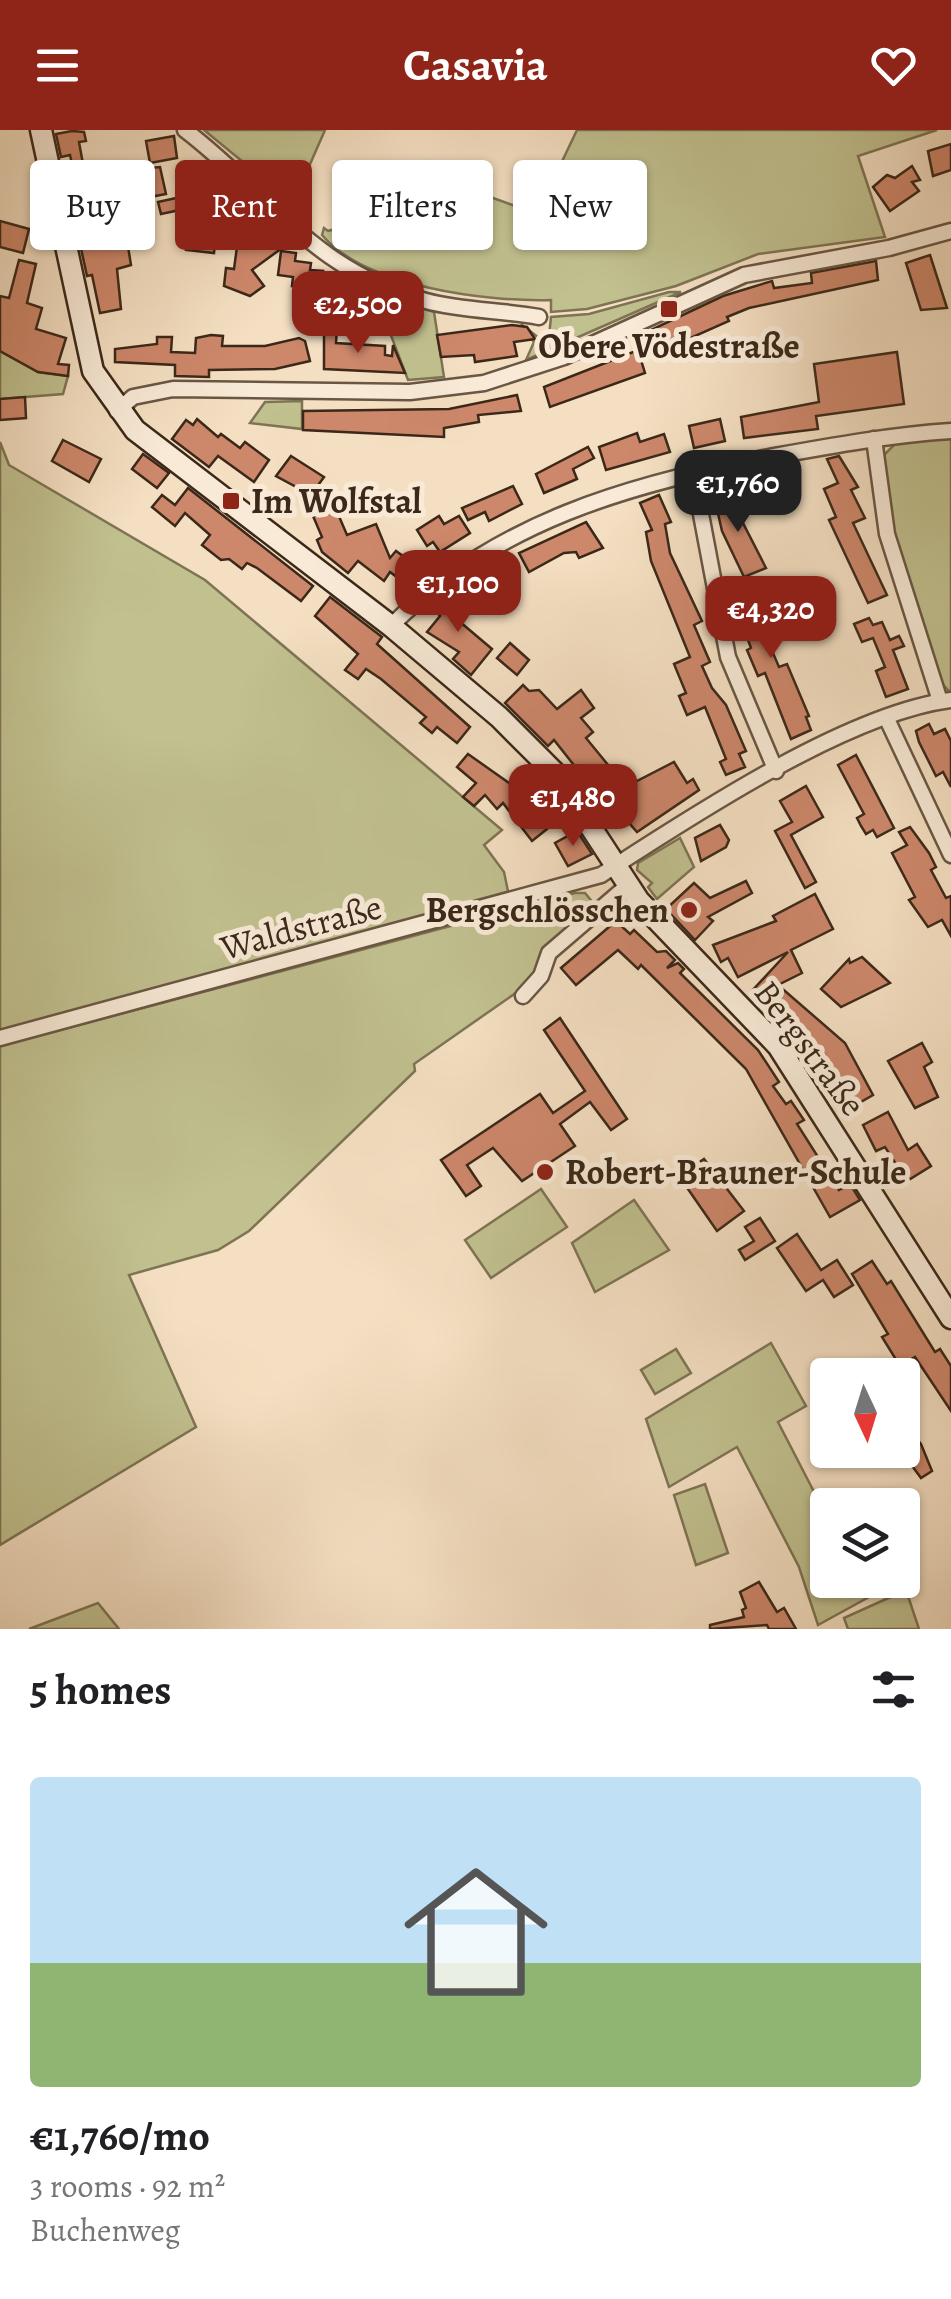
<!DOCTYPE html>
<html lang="en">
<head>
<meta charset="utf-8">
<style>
  body { margin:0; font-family:Alegreya,serif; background:#f2f2f2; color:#202124; height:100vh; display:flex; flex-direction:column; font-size:38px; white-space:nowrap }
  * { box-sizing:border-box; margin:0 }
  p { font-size:32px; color:#757577 }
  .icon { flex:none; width:55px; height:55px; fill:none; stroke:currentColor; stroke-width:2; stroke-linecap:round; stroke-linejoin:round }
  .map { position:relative; height:1499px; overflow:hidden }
  .drawer { display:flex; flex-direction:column; background:#fff; flex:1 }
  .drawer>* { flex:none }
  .banner { position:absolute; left:30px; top:30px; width:892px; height:90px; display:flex; gap:20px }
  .needle { width:65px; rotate:176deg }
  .fabs { position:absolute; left:810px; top:1228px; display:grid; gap:20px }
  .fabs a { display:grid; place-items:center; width:110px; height:110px; border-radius:10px; background:#fff; box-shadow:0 2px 8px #0004; font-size:50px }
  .price { position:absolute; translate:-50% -85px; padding:0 22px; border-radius:20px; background:#8f2418; color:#fff; font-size:32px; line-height:65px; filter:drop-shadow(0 2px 5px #0008) }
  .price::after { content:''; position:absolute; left:50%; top:60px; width:30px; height:22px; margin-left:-15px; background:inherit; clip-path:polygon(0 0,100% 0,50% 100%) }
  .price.active { background:#222; color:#fff }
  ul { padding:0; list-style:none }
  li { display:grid; align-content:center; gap:20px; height:530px; padding:0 30px }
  li span { display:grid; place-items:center; height:310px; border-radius:10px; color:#555 }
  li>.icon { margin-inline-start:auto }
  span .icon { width:180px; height:180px; fill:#fffc; stroke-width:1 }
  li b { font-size:42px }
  h2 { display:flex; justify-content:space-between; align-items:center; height:120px; padding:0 30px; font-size:42px }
  .pill { padding:0 35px; border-radius:10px; background:#fff; box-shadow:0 2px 8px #0004; font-size:35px; line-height:90px }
  .pill.active { background:#8f2418; color:#fff }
  header { display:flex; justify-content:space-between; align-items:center; height:130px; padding:0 30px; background:#8f2418; color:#fff; font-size:45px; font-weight:600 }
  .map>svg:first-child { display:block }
  .green { fill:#c1c08f; stroke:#7e7454; stroke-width:2.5 }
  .building { fill:#cd876b; stroke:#3b2819; stroke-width:2.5 }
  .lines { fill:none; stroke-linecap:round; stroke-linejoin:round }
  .street-casing { stroke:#695643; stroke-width:19 }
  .secondary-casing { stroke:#3b2819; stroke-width:25 }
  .street { stroke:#f8ead7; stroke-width:14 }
  .secondary { stroke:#f8ead7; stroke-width:20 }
  .poi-dot { fill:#8f2418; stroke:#f8ead7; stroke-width:4 }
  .labels { text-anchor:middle; stroke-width:10; stroke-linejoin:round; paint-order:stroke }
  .poi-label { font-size:35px; font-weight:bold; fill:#3b2819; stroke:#f8ead7; text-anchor:start }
  .street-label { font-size:35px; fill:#3b2819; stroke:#f8ead7 }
</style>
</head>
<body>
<header><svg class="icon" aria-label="menu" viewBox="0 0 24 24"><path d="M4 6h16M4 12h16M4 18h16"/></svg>Casavia<svg class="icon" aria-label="heart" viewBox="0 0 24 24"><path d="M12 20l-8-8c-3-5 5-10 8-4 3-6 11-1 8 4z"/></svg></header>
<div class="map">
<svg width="951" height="1499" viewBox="0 0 951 1499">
  <rect width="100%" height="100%" fill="#f4dfc2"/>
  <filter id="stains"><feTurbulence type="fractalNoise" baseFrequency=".002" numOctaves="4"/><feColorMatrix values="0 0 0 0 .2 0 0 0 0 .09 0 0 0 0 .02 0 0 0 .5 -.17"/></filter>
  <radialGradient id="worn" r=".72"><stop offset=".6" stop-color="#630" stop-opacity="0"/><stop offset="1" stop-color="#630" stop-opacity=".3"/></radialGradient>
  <g class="green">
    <polygon points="204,0 325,0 293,73"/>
    <path d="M 577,0 L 937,0 L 858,26 L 885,107 L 758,124 L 676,156 L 587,179 L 551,182 L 551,170 C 487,172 366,157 322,105 L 324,98 L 328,101 C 373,88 372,81 388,39 L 460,56 L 537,84 Z"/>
    <polygon points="374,161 434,182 444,247 408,250"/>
    <polygon points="669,162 681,162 526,230 534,212 521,194 539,208 549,207 551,187 589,184"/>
    <polygon points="0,221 38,242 68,246 63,264 0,269"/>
    <polygon points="302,271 302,299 250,293 265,272"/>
    <polygon points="951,307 951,563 941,553 891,396 883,326 897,312"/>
    <polygon points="0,312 9,335 205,450 502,700 484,715 504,742 509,766 0,901"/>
    <polygon points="680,708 694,737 657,769 648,757 652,753 637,740 638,733"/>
    <polygon points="575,763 585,763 595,775 544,820 530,853 414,934 415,941 249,1101 218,1120 129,1145 196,1297 0,1415 0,916"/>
    <polygon points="541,1059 567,1097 491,1148 465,1110"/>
    <polygon points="634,1070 669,1120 595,1162 572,1113"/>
    <polygon points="771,1213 806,1276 778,1292 827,1387 828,1450 860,1450 869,1467 818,1495 799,1437 737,1317 669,1357 646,1289"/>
    <polygon points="676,1219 691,1243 655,1264 641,1240"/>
    <polygon points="705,1354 728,1423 696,1435 674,1365"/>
    <polygon points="906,1460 919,1499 848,1499 844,1488"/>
    <polygon points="98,1473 119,1499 29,1499"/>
  </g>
  <g class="building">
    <polygon points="72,1 84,2 86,11 79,12 83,34 91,32 98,43 160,37 166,64 134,70 136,76 122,79 131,135 117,139 121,179 100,183 92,145 87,146 66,50 75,48 70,25 61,27 56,4"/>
    <polygon points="174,6 177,28 150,33 146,11"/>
    <polygon points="951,14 951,40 933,46 928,21"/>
    <polygon points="199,34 211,35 212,55 221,56 214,123 186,120 189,78 161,84 158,72 190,65 193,40 198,40"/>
    <polygon points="912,36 920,50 912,52 919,61 890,81 873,57 887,45 895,48"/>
    <polygon points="0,91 29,99 23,123 0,117"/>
    <polygon points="250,92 259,103 270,104 269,116 282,118 252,140 264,156 250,166 224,156 226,138 234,139 239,102"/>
    <polygon points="281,121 296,123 295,131 311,133 310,140 323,141 322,147 367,161 366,171 377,173 380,185 346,185 347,176 331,175 332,166 307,163 308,157 292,156 293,147 278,145"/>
    <polygon points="930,125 947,178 921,180 906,133"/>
    <polygon points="19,130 36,134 27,173 42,178 36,199 66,208 58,234 69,235 68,246 38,242 0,221 0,166 9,168"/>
    <polygon points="876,131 878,150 749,178 727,187 729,191 641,230 645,243 550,277 544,257 641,219 636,207 723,166 772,151 774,158 812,153 811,143"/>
    <polygon points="512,195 527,197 535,209 514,212 517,226 475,232 474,225 441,227 437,205"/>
    <polygon points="324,198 337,198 336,213 385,216 385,225 392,226 393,215 405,243 324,239"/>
    <polygon points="211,205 223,206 222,216 265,216 299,208 305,211 310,231 275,239 209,240 209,247 175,246 175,235 115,232 115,219 157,214 157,207 172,207 171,222 195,223 196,208"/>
    <polygon points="897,222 904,274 816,286 818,299 744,308 741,287 819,272 814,234"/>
    <polygon points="517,265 521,281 478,285 479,292 444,298 444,307 303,300 303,281 449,279"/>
    <polygon points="25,267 26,288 0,290 0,269"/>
    <polygon points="197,289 218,307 221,304 240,318 245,312 269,330 254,352 218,326 209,337 172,309 186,290 193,295"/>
    <polygon points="720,289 725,311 694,318 689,296"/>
    <polygon points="637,303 640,312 664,304 670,322 606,340 599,317"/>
    <polygon points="63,310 101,329 89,352 52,331"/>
    <polygon points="588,317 594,328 573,339 577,349 544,363 536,344"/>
    <polygon points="143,324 169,343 157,358 132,339"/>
    <polygon points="291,326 324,347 311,365 276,346"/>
    <polygon points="839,326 858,357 851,360 865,388 853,393 887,465 868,473 829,390 836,387 824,359 838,353 827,329"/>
    <polygon points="513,356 522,374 489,391 485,382 468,390 462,378"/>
    <polygon points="188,358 313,456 301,471 257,438 247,433 242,439 229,429 221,430 202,415 210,405 185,383 175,396 152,377 162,365 175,375"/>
    <polygon points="726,362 728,368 738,364 743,393 766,438 744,447 722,401 714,366"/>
    <polygon points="659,365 671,392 665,394 670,423 702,491 694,495 710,532 702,536 712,558 726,575 746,621 739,624 745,637 726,645 720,632 726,629 705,577 687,585 679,566 686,563 674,534 690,527 651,431 646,402 652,400 640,373"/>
    <polygon points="335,377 347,405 376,394 390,428 396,421 422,440 409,456 390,442 384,451 358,431 348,443 322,422 317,410 322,407 313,386"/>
    <polygon points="439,386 444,394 459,386 470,403 440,422 433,412 427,416 417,400"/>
    <polygon points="586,392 603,418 579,428 576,422 564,423 529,442 519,423"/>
    <polygon points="757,458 779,493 763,500 779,537 787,534 809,586 806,587 811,600 791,609 765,543 758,546 747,520 751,518 737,480 734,468"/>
    <polygon points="452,463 466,476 453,486 492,519 471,545 453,529 459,522 427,502 440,486 433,477"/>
    <polygon points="330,467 382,507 377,514 470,597 457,613 437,597 432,603 420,593 426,587 381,549 366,539 358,549 345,540 358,524 315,486"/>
    <polygon points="869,488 873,495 882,492 890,510 899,506 904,516 893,520 908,559 886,567 876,541 885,537 873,508 862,512 854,494"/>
    <polygon points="510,513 529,530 517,545 497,528"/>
    <polygon points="523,555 529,561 539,560 557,579 581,560 594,578 581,588 593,602 586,608 613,641 631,654 674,632 687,653 693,649 699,660 637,702 609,670 600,668 554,610 548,616 505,573"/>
    <polygon points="929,594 934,604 945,599 951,611 951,657 943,642 936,646 919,612 916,601"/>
    <polygon points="468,624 509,653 547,699 532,711 503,673 497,679 485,665 474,676 463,667 476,653 457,637"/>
    <polygon points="856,625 894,698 877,707 873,700 866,704 861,696 857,688 864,684 838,635"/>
    <polygon points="806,656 823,687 791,705 816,752 805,758 775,701 792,692 780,671"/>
    <polygon points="720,695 729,710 726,717 701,731 695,708"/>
    <polygon points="910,697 929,723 936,737 931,740 946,768 951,766 951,806 942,790 928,797 909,770 915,767 892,723 907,715 899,702"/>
    <polygon points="577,701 592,724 568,736 555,713"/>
    <polygon points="746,751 752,763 708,787 713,791 695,810 666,779 694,753 710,768"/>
    <polygon points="815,764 833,799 791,820 802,843 778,855 845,913 873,965 852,977 821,918 817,922 751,862 788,822 738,847 728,828 721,832 713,815 776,791 773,786"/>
    <polygon points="616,791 630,804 634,800 657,822 666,821 675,830 667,838 678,833 684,839 680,843 758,920 779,952 773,956 786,974 791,971 804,990 797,994 839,1060 850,1054 860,1070 830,1087 746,939 641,835 638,839 618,820 576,855 561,838"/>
    <polygon points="862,827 890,853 841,877 821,859 849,829 850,833"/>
    <polygon points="560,888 627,989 611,1000 590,972 560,994 575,1016 522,1051 493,1018 467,1035 481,1056 466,1066 441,1030 540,964 553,983 585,961 544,900"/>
    <polygon points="922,913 932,932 924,937 938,967 915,978 888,931"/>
    <polygon points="888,982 908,1020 917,1014 931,1036 907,1051 885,1017 876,1021 863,995"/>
    <polygon points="704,1029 744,1081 717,1101 679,1046"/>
    <polygon points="760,1088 775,1111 745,1130 739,1120 754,1111 745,1097"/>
    <polygon points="797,1104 821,1140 837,1130 853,1155 834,1167 823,1150 806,1161 777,1118"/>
    <polygon points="872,1131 887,1154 891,1151 935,1222 940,1219 951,1236 951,1281 915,1227 900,1236 882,1207 888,1204 852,1144"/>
    <polygon points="902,1289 921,1314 932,1341 921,1348 902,1322"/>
    <polygon points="759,1452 777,1482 784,1478 796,1499 769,1499 767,1495 710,1499 710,1495 744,1487 742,1480 746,1478 740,1462"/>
  </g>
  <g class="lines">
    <g class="street-casing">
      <g id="street">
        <path d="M 185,0 C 270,65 313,141 426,171 C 463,181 502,180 539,187"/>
        <polyline points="117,281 133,267 173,259 410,262 484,253 564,227 744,145 889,118 951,101"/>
        <polyline points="874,309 887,404 940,571"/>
        <polyline points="693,342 728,527 776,641"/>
        <path d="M 391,496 C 495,392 630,354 769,327 C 830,316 890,305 951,301"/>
        <polyline points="886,587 951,725"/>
        <polyline points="523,866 541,846 549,823 627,756"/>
        <path d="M 0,908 L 601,745 C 689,688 847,583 951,570"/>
      </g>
    </g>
    <g class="secondary-casing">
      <polyline id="secondary" points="41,0 93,241 135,300 391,496 499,587 556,644 639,771 778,916 951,1188"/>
    </g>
    <use href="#street" class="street"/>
    <use href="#secondary" class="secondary"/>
  </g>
  <g class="poi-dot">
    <rect x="659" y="169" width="20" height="20" rx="5"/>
    <rect x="221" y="361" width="20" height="20" rx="5"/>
    <circle cx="689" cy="780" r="10"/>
    <circle cx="545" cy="1042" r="10"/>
  </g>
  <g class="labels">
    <g class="poi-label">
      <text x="669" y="228" text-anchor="middle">Obere Vödestraße</text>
      <text x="251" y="383">Im Wolfstal</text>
      <text x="669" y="792" text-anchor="end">Bergschlösschen</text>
      <text x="565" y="1054">Robert-Brauner-Schule</text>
    </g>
    <g class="street-label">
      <text transform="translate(301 797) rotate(-15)" y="12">Waldstraße</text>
      <text transform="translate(810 918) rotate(53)" y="12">Bergstraße</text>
    </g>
  </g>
  <rect width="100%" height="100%" filter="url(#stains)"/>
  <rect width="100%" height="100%" fill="url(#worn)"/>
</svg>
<div class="fabs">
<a><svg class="needle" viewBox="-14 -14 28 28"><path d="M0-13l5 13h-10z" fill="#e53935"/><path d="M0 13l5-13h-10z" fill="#757577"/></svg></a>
<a><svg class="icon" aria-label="layers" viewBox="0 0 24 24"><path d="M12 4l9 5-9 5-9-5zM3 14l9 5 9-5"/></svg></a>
</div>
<b class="price" style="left:358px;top:226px">€2,500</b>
<b class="price active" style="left:738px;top:405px">€1,760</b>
<b class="price" style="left:458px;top:505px">€1,100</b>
<b class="price" style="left:771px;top:531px">€4,320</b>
<b class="price" style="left:573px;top:719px">€1,480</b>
<div class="banner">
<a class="pill">Buy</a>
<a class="pill active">Rent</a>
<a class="pill">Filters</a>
<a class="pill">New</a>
</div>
</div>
<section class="drawer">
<h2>5 homes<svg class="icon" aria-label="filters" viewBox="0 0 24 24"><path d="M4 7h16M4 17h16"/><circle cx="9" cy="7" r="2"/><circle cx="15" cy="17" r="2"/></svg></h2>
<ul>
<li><span style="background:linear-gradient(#bfe0f5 60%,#8fb573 0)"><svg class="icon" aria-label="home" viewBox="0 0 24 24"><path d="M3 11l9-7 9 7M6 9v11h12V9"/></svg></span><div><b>€1,760/mo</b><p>3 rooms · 92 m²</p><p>Buchenweg</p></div></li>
</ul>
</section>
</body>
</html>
